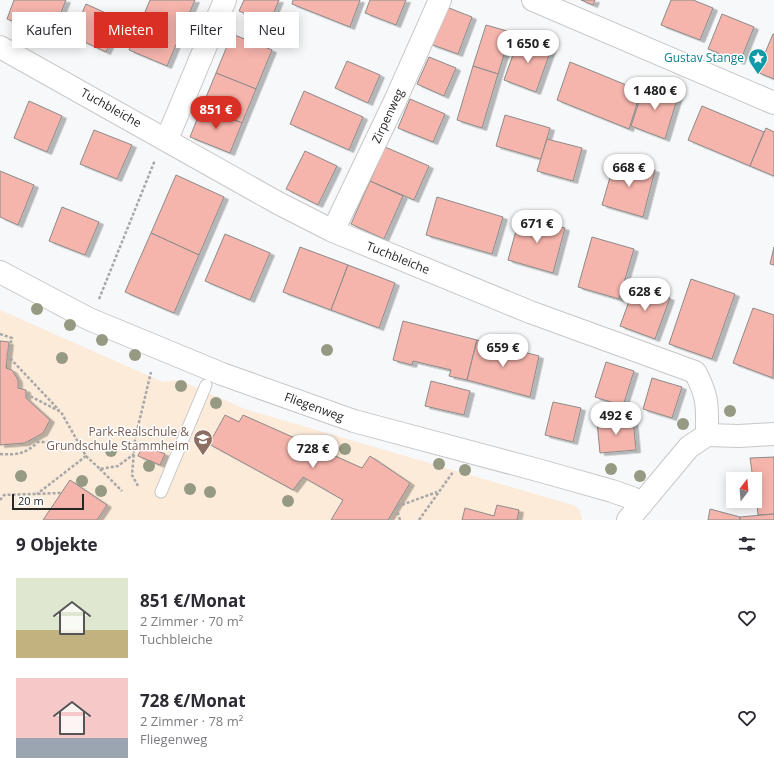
<!DOCTYPE html>
<html lang="de">
<head>
<meta charset="utf-8">
<style>
  body { margin:0; font-family:"Open Sans",sans-serif; background:#f2f2f3; color:#2b2b33; height:100vh; display:flex; flex-direction:column; font-size:15px; white-space:nowrap }
  * { box-sizing:border-box; margin:0 }
  p { font-size:13px; color:#7c7c81 }
  .icon { flex:none; width:22px; height:22px; fill:none; stroke:currentColor; stroke-width:2; stroke-linecap:round; stroke-linejoin:round }
  .map { position:relative; height:520px; overflow:hidden }
  .side { display:flex; flex-direction:column; background:#fff; flex:1 }
  .side>* { flex:none }
  .guide { position:absolute; left:12px; top:12px; width:400px; height:36px; display:flex; gap:8px }
  .needle { width:26px; rotate:16deg }
  .buttons { position:absolute; left:726px; top:472px; display:grid; gap:8px }
  .buttons a { display:grid; place-items:center; width:36px; height:36px; border-radius:0px; background:#fff; box-shadow:0 2px 10px #0003; font-size:20px }
  .scale { position:absolute; left:12px; bottom:10px; width:72px; box-sizing:border-box; padding-left:4px; border:2px solid #262627; border-top:0; font-size:11px; line-height:14px; white-space:nowrap; color:#262627; -webkit-text-stroke:3px #fff; paint-order:stroke }
  .price { position:absolute; translate:-50% -34px; padding:0 9px; border-radius:14px; background:#fff; color:#222; font-size:13px; line-height:26px; filter:drop-shadow(0 1px 2px #0008) }
  .price::after { content:''; position:absolute; left:50%; top:24px; width:12px; height:9px; margin-left:-6px; background:inherit; clip-path:polygon(0 0,100% 0,50% 100%) }
  .price.current { background:#d93025; color:#fff }
  ul { padding:0; list-style:none }
  li { display:flex; align-items:center; gap:12px; height:100px; padding:0 16px }
  li span { display:grid; place-items:center; flex:none; width:112px; height:80px; border-radius:0px; color:#555 }
  li>.icon { margin-inline-start:auto }
  span .icon { width:48px; height:48px; fill:#fffc; stroke-width:1 }
  li b { font-size:17px }
  h2 { display:flex; justify-content:space-between; align-items:center; height:48px; padding:0 16px; font-size:17px }
  .pill { padding:0 14px; border-radius:0px; background:#fff; box-shadow:0 2px 10px #0003; font-size:14px; line-height:36px }
  .pill.current { background:#d93025; color:#fff }
  .map>svg:first-child { display:block }
  .education { fill:#fcebd9 }
  .building { fill:#f5b4ac; stroke:#8c8b8a; filter:url(#shadow) }
  .lines { fill:none; stroke-linecap:round; stroke-linejoin:round }
  .service-casing { stroke:#c7c7c8; stroke-width:13 }
  .minor-casing { stroke:#c7c7c8; stroke-width:24 }
  .path { stroke:#a7a7a8; stroke-width:2.5; stroke-dasharray:3 2; stroke-linecap:butt }
  .service { stroke:#fff; stroke-width:11 }
  .minor { stroke:#fff; stroke-width:22 }
  .tree { fill:#979a83 }
  .labels { text-anchor:middle; stroke-width:3; stroke-linejoin:round; paint-order:stroke }
  .culture-label { font-size:12px; fill:#0d838f; stroke:#fff; text-anchor:end }
  .street-label { font-size:12px; fill:#262627; stroke:#fff }
  .education-label { font-size:12px; fill:#785e54; stroke:#fff; text-anchor:end }
</style>
</head>
<body>
<div class="map">
<svg width="774" height="520" viewBox="0 0 774 520">
  <defs>
    <filter id="shadow"><feDropShadow dx="4.5" dy="2.5" stdDeviation="0" flood-color="#0004"/></filter>
  </defs>
  <rect width="100%" height="100%" fill="#f7f8f9"/>
  <polygon class="education" points="0,310 163,382 179,380 245,409 569,504 575,506 580,511 582,520 0,520"/>
  <g class="building">
    <polygon points="14,0 66,0 51,37 7,19"/>
    <polygon points="150,0 195,0 167,66 129,50"/>
    <polygon points="244,0 279,0 269,24 239,11"/>
    <polygon points="293,0 360,0 350,27 292,4"/>
    <polygon points="370,0 406,0 396,25 365,13"/>
    <polygon points="581,0 595,0 593,5"/>
    <polygon points="671,0 693,0 713,8 700,40 661,25"/>
    <polygon points="86,4 121,20 106,52 72,36"/>
    <polygon points="444,6 472,17 458,54 430,44"/>
    <polygon points="722,14 754,27 740,62 708,49"/>
    <polygon points="486,25 511,32 498,74 473,66"/>
    <polygon points="232,34 272,50 256,89 216,73"/>
    <polygon points="773,34 774,34 774,79 757,72"/>
    <polygon points="520,35 552,47 536,92 504,80"/>
    <polygon points="429,57 456,68 444,96 417,84"/>
    <polygon points="347,61 380,75 368,103 335,88"/>
    <polygon points="570,62 641,91 629,129 557,100"/>
    <polygon points="473,66 498,74 482,128 457,120"/>
    <polygon points="216,73 256,89 242,123 202,107"/>
    <polygon points="645,84 678,96 665,139 631,126"/>
    <polygon points="304,91 363,117 349,150 290,124"/>
    <polygon points="410,99 445,114 433,142 398,128"/>
    <polygon points="29,101 62,116 47,152 14,138"/>
    <polygon points="702,106 764,132 750,166 688,140"/>
    <polygon points="202,107 242,123 230,153 190,137"/>
    <polygon points="505,115 550,128 541,159 496,146"/>
    <polygon points="766,128 774,132 774,176 750,166"/>
    <polygon points="94,130 132,145 117,179 80,164"/>
    <polygon points="547,139 582,148 573,181 537,171"/>
    <polygon points="385,147 429,166 414,200 370,181"/>
    <polygon points="305,151 337,166 318,205 286,189"/>
    <polygon points="621,160 655,170 643,217 602,205 613,167 619,169"/>
    <polygon points="0,171 34,185 18,225 0,217"/>
    <polygon points="176,175 224,197 199,255 151,233"/>
    <polygon points="370,181 403,196 384,239 351,224"/>
    <polygon points="437,197 503,217 492,254 426,235"/>
    <polygon points="62,207 99,222 85,255 49,241"/>
    <polygon points="520,216 565,228 553,273 508,260"/>
    <polygon points="151,233 199,255 174,313 125,292"/>
    <polygon points="225,234 270,253 250,300 205,281"/>
    <polygon points="592,237 634,249 619,299 578,287"/>
    <polygon points="300,247 348,265 331,310 283,292"/>
    <polygon points="774,247 774,265 770,264"/>
    <polygon points="348,265 395,283 379,328 331,310"/>
    <polygon points="691,279 735,294 712,359 669,344"/>
    <polygon points="635,285 670,298 655,339 620,326"/>
    <polygon points="753,308 774,315 773,378 733,363"/>
    <polygon points="403,321 477,340 467,380 449,376 451,370 413,361 412,365 393,360"/>
    <polygon points="477,340 539,356 530,397 467,380"/>
    <polygon points="0,341 9,342 6,368 12,370 18,380 18,388 26,390 26,398 50,420 43,433 25,443 0,445"/>
    <polygon points="606,362 634,371 623,406 595,397"/>
    <polygon points="652,378 682,387 672,418 643,409"/>
    <polygon points="431,381 470,391 464,415 425,406"/>
    <polygon points="553,402 581,408 573,442 545,435"/>
    <polygon points="225,415 239,422 243,415 362,468 370,456 410,483 388,520 331,520 343,500 303,477 293,490 209,444"/>
    <polygon points="633,419 636,450 600,453 597,422"/>
    <polygon points="143,445 165,454 160,465 138,456"/>
    <polygon points="774,457 774,514 758,515 755,479 753,479 750,458"/>
    <polygon points="70,480 107,505 97,520 43,520"/>
    <polygon points="497,505 519,510 517,520 462,520 465,508 494,516"/>
    <polygon points="710,509 740,517 740,520 708,520"/>
    <polygon points="774,514 774,520 740,520 740,517"/>
  </g>
  <g class="lines">
    <g class="service-casing">
      <polyline id="service" points="161,492 206,385"/>
    </g>
    <g class="minor-casing">
      <g id="minor">
        <polyline points="533,0 774,103"/>
        <path d="M 0,47 L 278,203 L 333,231 L 530,312 L 695,372 C 709,398 707,407 707,435"/>
        <polyline points="167,139 225,0"/>
        <polyline points="333,231 396,99 440,0"/>
        <polyline points="0,272 89,319 222,374 354,421 541,471 612,491 632,498 641,505"/>
        <polyline points="707,435 739,436 774,434"/>
        <polyline points="628,520 689,447 707,435"/>
      </g>
    </g>
    <g class="path">
      <polyline points="99,299 155,160"/>
      <polyline points="0,334 12,338 7,355 59,410"/>
      <polyline points="26,394 61,412 86,456 37,494"/>
      <polyline points="34,438 38,442"/>
      <path d="M 0,454 C 18,455 25,454 38,442 L 50,442 L 64,447 L 79,444"/>
      <polyline points="86,456 100,469 118,466 134,454"/>
      <polyline points="100,469 122,491"/>
      <polyline points="138,486 132,475 135,439 151,372"/>
      <polyline points="0,500 4,495 61,493"/>
      <polyline points="400,520 396,507 437,492"/>
      <polyline points="419,520 453,472"/>
    </g>
    <use href="#service" class="service"/>
    <use href="#minor" class="minor"/>
  </g>
  <g class="tree">
    <circle cx="37" cy="309" r="6"/>
    <circle cx="70" cy="325" r="6"/>
    <circle cx="102" cy="340" r="6"/>
    <circle cx="327" cy="350" r="6"/>
    <circle cx="135" cy="355" r="6"/>
    <circle cx="62" cy="358" r="6"/>
    <circle cx="181" cy="386" r="6"/>
    <circle cx="216" cy="403" r="6"/>
    <circle cx="730" cy="411" r="6"/>
    <circle cx="683" cy="424" r="6"/>
    <circle cx="345" cy="449" r="6"/>
    <circle cx="111" cy="451" r="6"/>
    <circle cx="439" cy="464" r="6"/>
    <circle cx="149" cy="466" r="6"/>
    <circle cx="611" cy="469" r="6"/>
    <circle cx="465" cy="470" r="6"/>
    <circle cx="21" cy="476" r="6"/>
    <circle cx="640" cy="476" r="6"/>
    <circle cx="82" cy="481" r="6"/>
    <circle cx="190" cy="489" r="6"/>
    <circle cx="101" cy="491" r="6"/>
    <circle cx="210" cy="492" r="6"/>
    <circle cx="288" cy="501" r="6"/>
  </g>
  <defs>
    <g id="sight-pin" transform="scale(1)"><path d="M0 17L-7.5 6A9.5 9.5 0 1 1 7.5 6Z" fill="#0f9aa8" stroke="#fff"/><path d="M0-6L1.8-2.2L6-1.7L2.9 1.2L3.7 5.4L0 3.3L-3.7 5.4L-2.9 1.2L-6-1.7L-1.8-2.2Z" fill="#fff"/></g>
    <g id="school-pin" transform="scale(1)"><path d="M0 17L-7.5 6A9.5 9.5 0 1 1 7.5 6Z" fill="#8d6e63" stroke="#fff"/><path d="M0-5L7-2L0 1L-7-2ZM-4 1L0 2.5L4 1V4Q0 6-4 4Z" fill="#fff"/></g>
  </defs>
  <g fill-rule="evenodd">
    <use href="#sight-pin" x="758" y="58"/>
    <use href="#school-pin" x="203" y="439"/>
  </g>
  <g class="labels">
    <g class="culture-label">
      <text x="744" y="62">Gustav Stange</text>
    </g>
    <g class="street-label">
      <text transform="translate(111 108) rotate(29)" y="4">Tuchbleiche</text>
      <text transform="translate(388 116) rotate(-65)" y="4">Zirpenweg</text>
      <text transform="translate(398 258) rotate(22)" y="4">Tuchbleiche</text>
      <text transform="translate(314 407) rotate(20)" y="4">Fliegenweg</text>
    </g>
    <g class="education-label">
      <text x="189" y="436">Park-Realschule &amp;<tspan x="189" dy="14">Grundschule Stammheim</tspan></text>
    </g>
  </g>
</svg>
<div class="buttons">
<a><svg class="needle" viewBox="-14 -14 28 28"><path d="M0-13l5 13h-10z" fill="#e53935"/><path d="M0 13l5-13h-10z" fill="#7c7c81"/></svg></a>
</div>
<div class="scale">20 m</div>
<b class="price" style="left:528px;top:64px">1 650 €</b>
<b class="price" style="left:655px;top:111px">1 480 €</b>
<b class="price current" style="left:216px;top:130px">851 €</b>
<b class="price" style="left:629px;top:188px">668 €</b>
<b class="price" style="left:537px;top:244px">671 €</b>
<b class="price" style="left:645px;top:312px">628 €</b>
<b class="price" style="left:503px;top:368px">659 €</b>
<b class="price" style="left:616px;top:436px">492 €</b>
<b class="price" style="left:313px;top:469px">728 €</b>
<div class="guide">
<a class="pill">Kaufen</a>
<a class="pill current">Mieten</a>
<a class="pill">Filter</a>
<a class="pill">Neu</a>
</div>
</div>
<section class="side">
<h2>9 Objekte<svg class="icon" aria-label="filters" viewBox="0 0 24 24"><path d="M4 7h16M4 17h16"/><circle cx="9" cy="7" r="2"/><circle cx="15" cy="17" r="2"/></svg></h2>
<ul>
<li><span style="background:linear-gradient(#dfe7d0 65%,#c2b280 0)"><svg class="icon" aria-label="home" viewBox="0 0 24 24"><path d="M3 11l9-7 9 7M6 9v11h12V9"/></svg></span><div><b>851 €/Monat</b><p>2 Zimmer · 70 m²</p><p>Tuchbleiche</p></div><svg class="icon" aria-label="heart" viewBox="0 0 24 24"><path d="M12 20l-8-8c-3-5 5-10 8-4 3-6 11-1 8 4z"/></svg></li>
<li><span style="background:linear-gradient(#f6c9c9 75%,#9aa5b1 0)"><svg class="icon" aria-label="home" viewBox="0 0 24 24"><path d="M3 11l9-7 9 7M6 9v11h12V9"/></svg></span><div><b>728 €/Monat</b><p>2 Zimmer · 78 m²</p><p>Fliegenweg</p></div><svg class="icon" aria-label="heart" viewBox="0 0 24 24"><path d="M12 20l-8-8c-3-5 5-10 8-4 3-6 11-1 8 4z"/></svg></li>
</ul>
</section>
</body>
</html>
